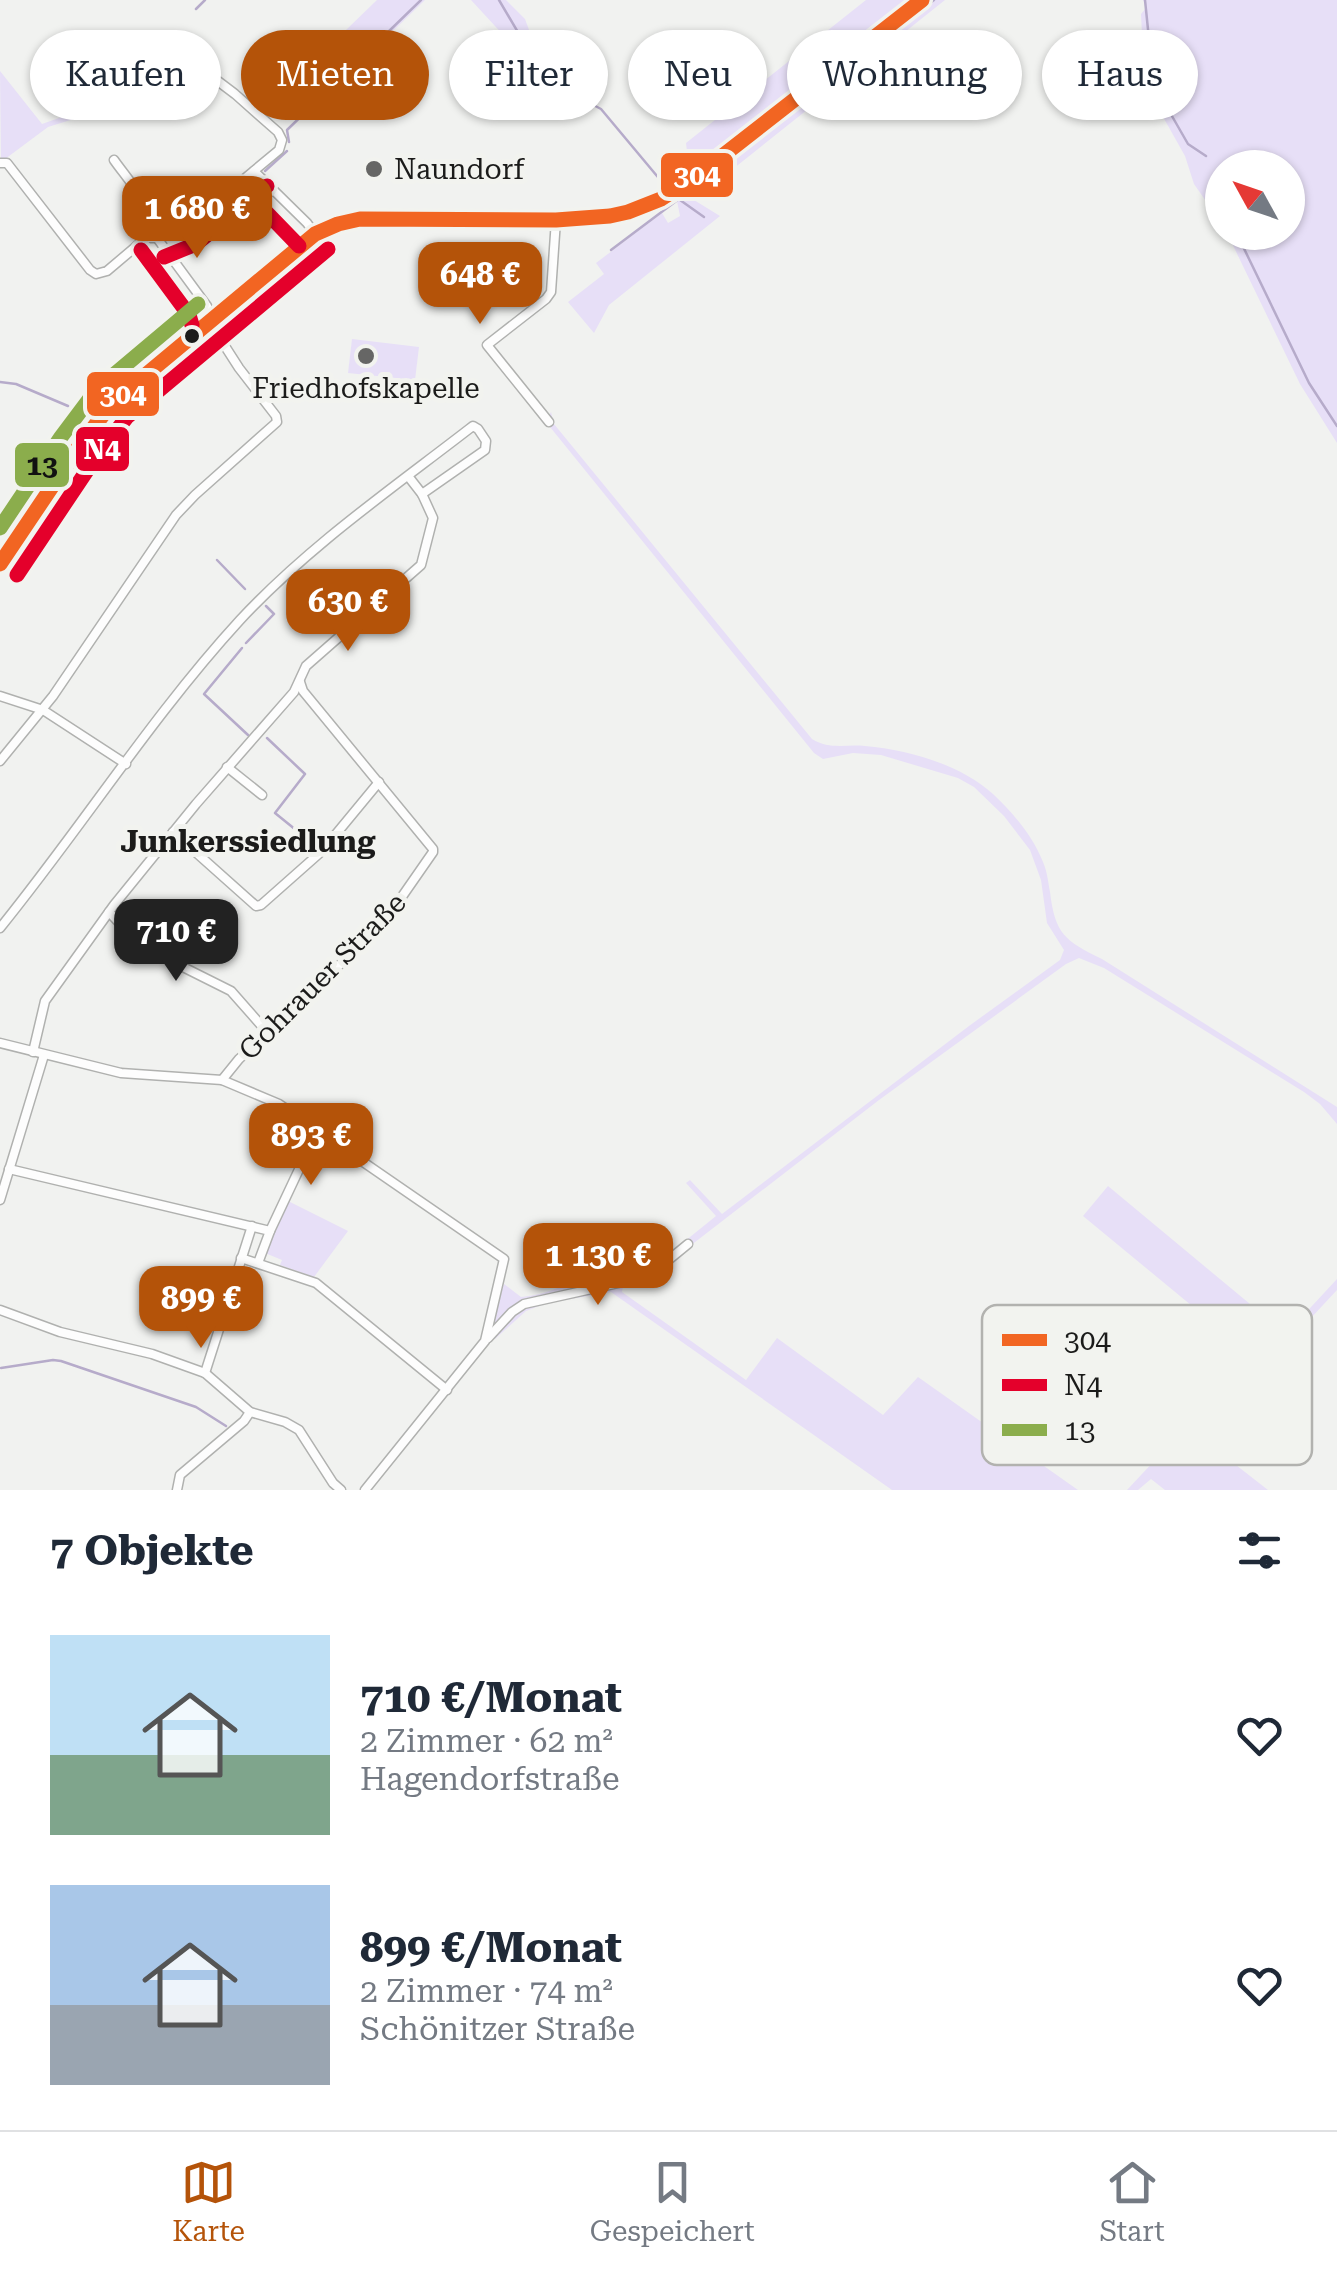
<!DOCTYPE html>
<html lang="de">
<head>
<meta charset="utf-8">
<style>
  body { margin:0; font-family:"Roboto Serif",serif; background:#f6f6f7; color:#1f2937; height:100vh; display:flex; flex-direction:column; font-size:38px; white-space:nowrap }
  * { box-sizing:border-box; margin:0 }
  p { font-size:32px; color:#747a83 }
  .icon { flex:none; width:55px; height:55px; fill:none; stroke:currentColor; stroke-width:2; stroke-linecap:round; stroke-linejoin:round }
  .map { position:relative; height:1490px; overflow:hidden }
  .side { display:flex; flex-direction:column; background:#fff; flex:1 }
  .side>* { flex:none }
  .hud { position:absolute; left:30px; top:30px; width:1278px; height:90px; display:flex; gap:20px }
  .needle { width:65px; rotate:310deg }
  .controls { position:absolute; left:1205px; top:150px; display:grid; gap:20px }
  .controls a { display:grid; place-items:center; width:100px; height:100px; border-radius:50%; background:#fff; box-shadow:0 2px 8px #0004; font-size:50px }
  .price { position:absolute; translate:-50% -85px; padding:0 22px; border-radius:20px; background:#b45309; color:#fff; font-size:32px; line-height:65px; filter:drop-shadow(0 2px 5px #0008) }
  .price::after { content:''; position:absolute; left:50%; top:60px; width:30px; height:22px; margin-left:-15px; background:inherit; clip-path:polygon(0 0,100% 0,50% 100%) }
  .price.current { background:#222; color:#fff }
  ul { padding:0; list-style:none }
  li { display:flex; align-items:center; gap:30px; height:250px; padding:0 50px }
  li span { display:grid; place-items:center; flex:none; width:280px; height:200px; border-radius:0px; color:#555 }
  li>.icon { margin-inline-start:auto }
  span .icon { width:120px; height:120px; fill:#fffc; stroke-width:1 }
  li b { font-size:42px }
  h2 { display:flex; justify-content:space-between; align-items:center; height:120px; padding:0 50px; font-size:42px }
  .pill { padding:0 35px; border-radius:45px; background:#fff; box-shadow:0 2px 8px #0004; font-size:35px; line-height:90px }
  .pill.current { background:#b45309; color:#fff }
  .tabs { display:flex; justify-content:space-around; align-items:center; height:140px; border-top:2px solid #e0e1e3; background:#fff; font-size:28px; color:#747a83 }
  .tabs a { display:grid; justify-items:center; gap:5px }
  .tabs .current { color:#b45309 }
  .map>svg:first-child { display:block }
  .green { fill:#e7dff7 }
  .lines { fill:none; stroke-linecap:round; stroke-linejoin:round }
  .stream { stroke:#b6abca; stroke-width:2.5 }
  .street-casing { stroke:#b0b1af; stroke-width:11 }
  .secondary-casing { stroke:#b0b1af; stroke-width:14 }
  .street { stroke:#fdfdfd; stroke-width:8 }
  .secondary { stroke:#fdfdfd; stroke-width:10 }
  .bus-1-casing { stroke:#f2f3ef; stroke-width:22 }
  .bus-2-casing { stroke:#f2f3ef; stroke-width:22 }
  .bus-3-casing { stroke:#f2f3ef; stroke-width:22 }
  .bus-1 { stroke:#f26522; stroke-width:15 }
  .bus-2 { stroke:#e4002b; stroke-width:15 }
  .bus-3 { stroke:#8bad4c; stroke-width:15 }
  .poi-dot { fill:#666665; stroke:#f2f3ef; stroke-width:4 }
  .bus-dot { fill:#1b1b1a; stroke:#f2f3ef; stroke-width:4 }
  .labels { text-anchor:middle; stroke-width:10; stroke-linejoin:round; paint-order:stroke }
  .poi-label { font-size:28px; fill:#1b1b1a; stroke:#f2f3ef; text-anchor:start }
  .street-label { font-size:28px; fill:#1b1b1a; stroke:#f2f3ef }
  .neighbourhood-label { font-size:30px; font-weight:bold; fill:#1b1b1a; stroke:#f2f3ef }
  .key { fill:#f2f3ef; stroke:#b2b2af; stroke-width:2.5 }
  .key-label { font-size:28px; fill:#1b1b1a }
  .line-badge { stroke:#f2f3ef; stroke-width:4 }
  .badge-label { font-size:28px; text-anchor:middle; font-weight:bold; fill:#fff }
  .pale-badge-label { font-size:28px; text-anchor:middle; font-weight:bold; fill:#111 }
</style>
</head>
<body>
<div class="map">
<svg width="1337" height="1490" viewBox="0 0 1337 1490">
  <rect width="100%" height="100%" fill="#f1f2f0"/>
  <g class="green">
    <polygon points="377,0 425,0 337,85 312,63"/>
    <polygon points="471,0 506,0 525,19 539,57 549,73 522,75 519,52"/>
    <polygon points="866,0 945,0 694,200 720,216 609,305 594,333 568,302 604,274 596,263 662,213 668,223 680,216 676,196 691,186 686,143"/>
    <polygon points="1143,0 1337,0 1337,443 1300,384 1227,233 1288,232 1288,168 1222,168 1222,224 1194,184 1185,156 1149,92 1144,76 1141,14 1147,7"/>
    <polygon points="0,71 42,124 76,112 77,118 48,127 1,162"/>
    <polygon points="352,339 419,347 415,380 348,373"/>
    <path d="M 551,412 L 554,424 L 812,739 C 830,750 845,744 865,746 C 908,750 960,764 993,794 C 1013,813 1033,836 1043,862 C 1047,871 1048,881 1050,892 C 1055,934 1065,941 1102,959 L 1337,1107 L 1337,1124 L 1320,1104 L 1304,1092 L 1104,968 L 1079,958 L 1066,964 L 879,1100 L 668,1263 L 649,1276 L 623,1286 L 622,1292 L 746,1380 L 777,1338 L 883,1415 L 918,1377 L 1078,1490 L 892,1490 L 611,1292 L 547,1303 L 526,1311 L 495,1339 L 492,1325 L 504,1284 L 521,1297 C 565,1293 590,1270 621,1242 L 635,1258 L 633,1260 L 638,1270 L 657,1260 L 654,1254 L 663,1248 L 669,1254 L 716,1216 L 686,1183 L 690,1180 L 722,1214 L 969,1026 L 1060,960 L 1064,950 L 1047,923 L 1041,880 L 1030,850 L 1004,816 L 974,787 L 958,778 L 881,755 L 853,753 L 823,759 L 814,753 L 546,422 Z"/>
    <polygon points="1108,1186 1286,1334 1337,1279 1337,1290 1255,1378 1195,1433 1268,1490 1165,1490 1151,1479 1138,1490 1127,1490 1171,1443 1260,1362 1083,1216"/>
    <polygon points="288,1201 348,1231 314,1277 280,1265 282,1260 265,1253"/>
  </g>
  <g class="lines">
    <g class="stream">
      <polyline points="499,0 546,80 601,109 667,188"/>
      <polyline points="1145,0 1153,78 1157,90 1188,144 1206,156"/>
      <polyline points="196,9 205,0"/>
      <polyline points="760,137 934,0"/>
      <polyline points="289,142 287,130 421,0"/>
      <polyline points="265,171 287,151"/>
      <polyline points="680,200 704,217"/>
      <polyline points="1236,232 1309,383 1337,426"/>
      <polyline points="611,250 752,144"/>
      <polyline points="0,382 16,384 68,406"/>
      <polyline points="217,560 245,589"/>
      <polyline points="246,643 274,614 266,606"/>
      <polyline points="242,648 204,694 248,735"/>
      <polyline points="267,738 305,774 275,813 312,843"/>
      <polyline points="1,1368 53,1360 61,1361 196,1407 226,1426"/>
    </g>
    <g class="street-casing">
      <g id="street">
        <polyline points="0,163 7,163 90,270 96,274 107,271 146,238 157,238 185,228 279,150 282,140 278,132 235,94 161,38"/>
        <polyline points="254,171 307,223 315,234"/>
        <polyline points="549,422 487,345 546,299 551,292 556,220"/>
        <polyline points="0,696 43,710 126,764"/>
        <path d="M 0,761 L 53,696 L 176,515 L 195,495 L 277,422 L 276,416 L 239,368 L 212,326 L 207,306 L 157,238 C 159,214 128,180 114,160"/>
        <polyline points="227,767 262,795"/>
        <polyline points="173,832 256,906 261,905 322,851 379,782"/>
        <polyline points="109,912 141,946 231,991 268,1033"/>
        <path d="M 0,928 C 82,827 152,716 240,620 C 308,547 390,490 469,429 L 473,426 L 478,429 L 486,441 L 485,450 L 422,494 L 408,476"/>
        <polyline points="0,1043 121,1073 222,1080 279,1104 504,1259 485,1341 365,1490"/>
        <polyline points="33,1052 45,1001 114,905 196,804 294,692 306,666 421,565 433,518 422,494"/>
        <polyline points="222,1080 239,1059 316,989 392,911 433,852 433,849 303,691 300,682"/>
        <polyline points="9,1169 270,1231 258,1263"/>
        <polyline points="0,1200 44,1055"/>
        <polyline points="270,1231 318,1129"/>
        <polyline points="241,1258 316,1283 447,1390"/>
        <polyline points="0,1310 60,1332 152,1354 205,1373 250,1412 285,1422 299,1430 333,1483 341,1490"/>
        <polyline points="488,1338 512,1312 524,1304 632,1280 666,1262 688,1244"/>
        <polyline points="205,1373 252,1226"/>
        <polyline points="177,1490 180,1475 244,1421 250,1412"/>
      </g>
    </g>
    <g class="secondary-casing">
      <polyline id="secondary" points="0,564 78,448 112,403 315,234 338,224 360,219 556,220 610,216 628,212 661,199 698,175 922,0"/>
    </g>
    <use href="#street" class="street"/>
    <use href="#secondary" class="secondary"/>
    <g class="bus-1-casing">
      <polyline id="bus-1" points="0,564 78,448 112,403 315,234 338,224 360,219 556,220 610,216 628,212 661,199 698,175 922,0"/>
    </g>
    <g class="bus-2-casing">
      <g id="bus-2">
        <polyline points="240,185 299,246"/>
        <polyline points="141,250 189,315 192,325"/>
        <polyline points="164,257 196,244 267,186"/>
        <polyline points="17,575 94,460 127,417 328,249"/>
      </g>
    </g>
    <g class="bus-3-casing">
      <polyline id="bus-3" points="0,528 61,437 97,389 198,304"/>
    </g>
    <use href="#bus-1" class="bus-1"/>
    <use href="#bus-2" class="bus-2"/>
    <use href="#bus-3" class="bus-3"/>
  </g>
  <g class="poi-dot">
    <circle cx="374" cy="169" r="10"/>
    <circle cx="366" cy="356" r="10"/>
  </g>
  <circle class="bus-dot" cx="192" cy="336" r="9"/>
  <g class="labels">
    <g class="poi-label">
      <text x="394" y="179">Naundorf</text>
      <text x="366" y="398" text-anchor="middle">Friedhofskapelle</text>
    </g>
    <g class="street-label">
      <text transform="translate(322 976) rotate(-45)" y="10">Gohrauer Straße</text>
    </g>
    <g class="neighbourhood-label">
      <text x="248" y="852">Junkerssiedlung</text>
    </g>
  </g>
  <rect x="982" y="1305" width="330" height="160" rx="15" class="key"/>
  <rect x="1002" y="1334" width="45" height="12" fill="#f26522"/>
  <rect x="1002" y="1379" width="45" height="12" fill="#e4002b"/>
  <rect x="1002" y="1424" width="45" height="12" fill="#8bad4c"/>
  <g class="key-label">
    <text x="1064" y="1350">304</text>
    <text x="1064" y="1395">N4</text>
    <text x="1064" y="1440">13</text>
  </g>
  <g class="line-badge">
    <rect x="659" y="151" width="76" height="48" rx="10" fill="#f26522"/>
    <rect x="85" y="370" width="76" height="48" rx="10" fill="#f26522"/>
    <rect x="74" y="425" width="57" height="48" rx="10" fill="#e4002b"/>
    <rect x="13" y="441" width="58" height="48" rx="10" fill="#8bad4c"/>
  </g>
  <g class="badge-label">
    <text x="697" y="185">304</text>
    <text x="123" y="404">304</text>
    <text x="102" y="459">N4</text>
  </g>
  <g class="pale-badge-label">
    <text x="42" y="475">13</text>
  </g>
</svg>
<div class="controls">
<a><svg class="needle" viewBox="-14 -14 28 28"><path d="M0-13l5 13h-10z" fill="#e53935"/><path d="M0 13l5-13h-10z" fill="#747a83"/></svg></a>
</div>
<b class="price" style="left:197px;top:261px">1 680 €</b>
<b class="price" style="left:480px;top:327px">648 €</b>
<b class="price" style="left:348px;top:654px">630 €</b>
<b class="price current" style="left:176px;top:984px">710 €</b>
<b class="price" style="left:311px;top:1188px">893 €</b>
<b class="price" style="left:598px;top:1308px">1 130 €</b>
<b class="price" style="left:201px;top:1351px">899 €</b>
<div class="hud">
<a class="pill">Kaufen</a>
<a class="pill current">Mieten</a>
<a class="pill">Filter</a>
<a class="pill">Neu</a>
<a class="pill">Wohnung</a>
<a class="pill">Haus</a>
</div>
</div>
<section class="side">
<h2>7 Objekte<svg class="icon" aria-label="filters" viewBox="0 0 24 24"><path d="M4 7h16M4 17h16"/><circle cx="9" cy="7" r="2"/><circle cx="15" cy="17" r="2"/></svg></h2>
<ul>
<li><span style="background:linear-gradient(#bfe0f5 60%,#7fa58c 0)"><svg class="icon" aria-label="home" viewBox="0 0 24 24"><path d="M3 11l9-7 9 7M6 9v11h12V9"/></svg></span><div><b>710 €/Monat</b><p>2 Zimmer · 62 m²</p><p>Hagendorfstraße</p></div><svg class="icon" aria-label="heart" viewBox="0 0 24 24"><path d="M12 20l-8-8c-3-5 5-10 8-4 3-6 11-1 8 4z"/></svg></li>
<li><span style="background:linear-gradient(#a9c7e8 60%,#9aa5b1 0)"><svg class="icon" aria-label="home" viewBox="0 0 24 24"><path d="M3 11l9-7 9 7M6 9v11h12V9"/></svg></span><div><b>899 €/Monat</b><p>2 Zimmer · 74 m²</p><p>Schönitzer Straße</p></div><svg class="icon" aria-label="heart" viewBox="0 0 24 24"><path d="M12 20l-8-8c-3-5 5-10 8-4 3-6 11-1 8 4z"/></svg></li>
</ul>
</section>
<nav class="tabs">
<a class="current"><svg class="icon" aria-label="map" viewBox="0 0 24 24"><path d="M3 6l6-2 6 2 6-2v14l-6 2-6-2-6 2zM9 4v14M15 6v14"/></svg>Karte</a>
<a><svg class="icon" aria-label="saved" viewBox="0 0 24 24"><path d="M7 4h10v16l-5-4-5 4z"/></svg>Gespeichert</a>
<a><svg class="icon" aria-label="home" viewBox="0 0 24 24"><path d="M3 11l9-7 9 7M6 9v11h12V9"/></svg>Start</a>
</nav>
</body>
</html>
